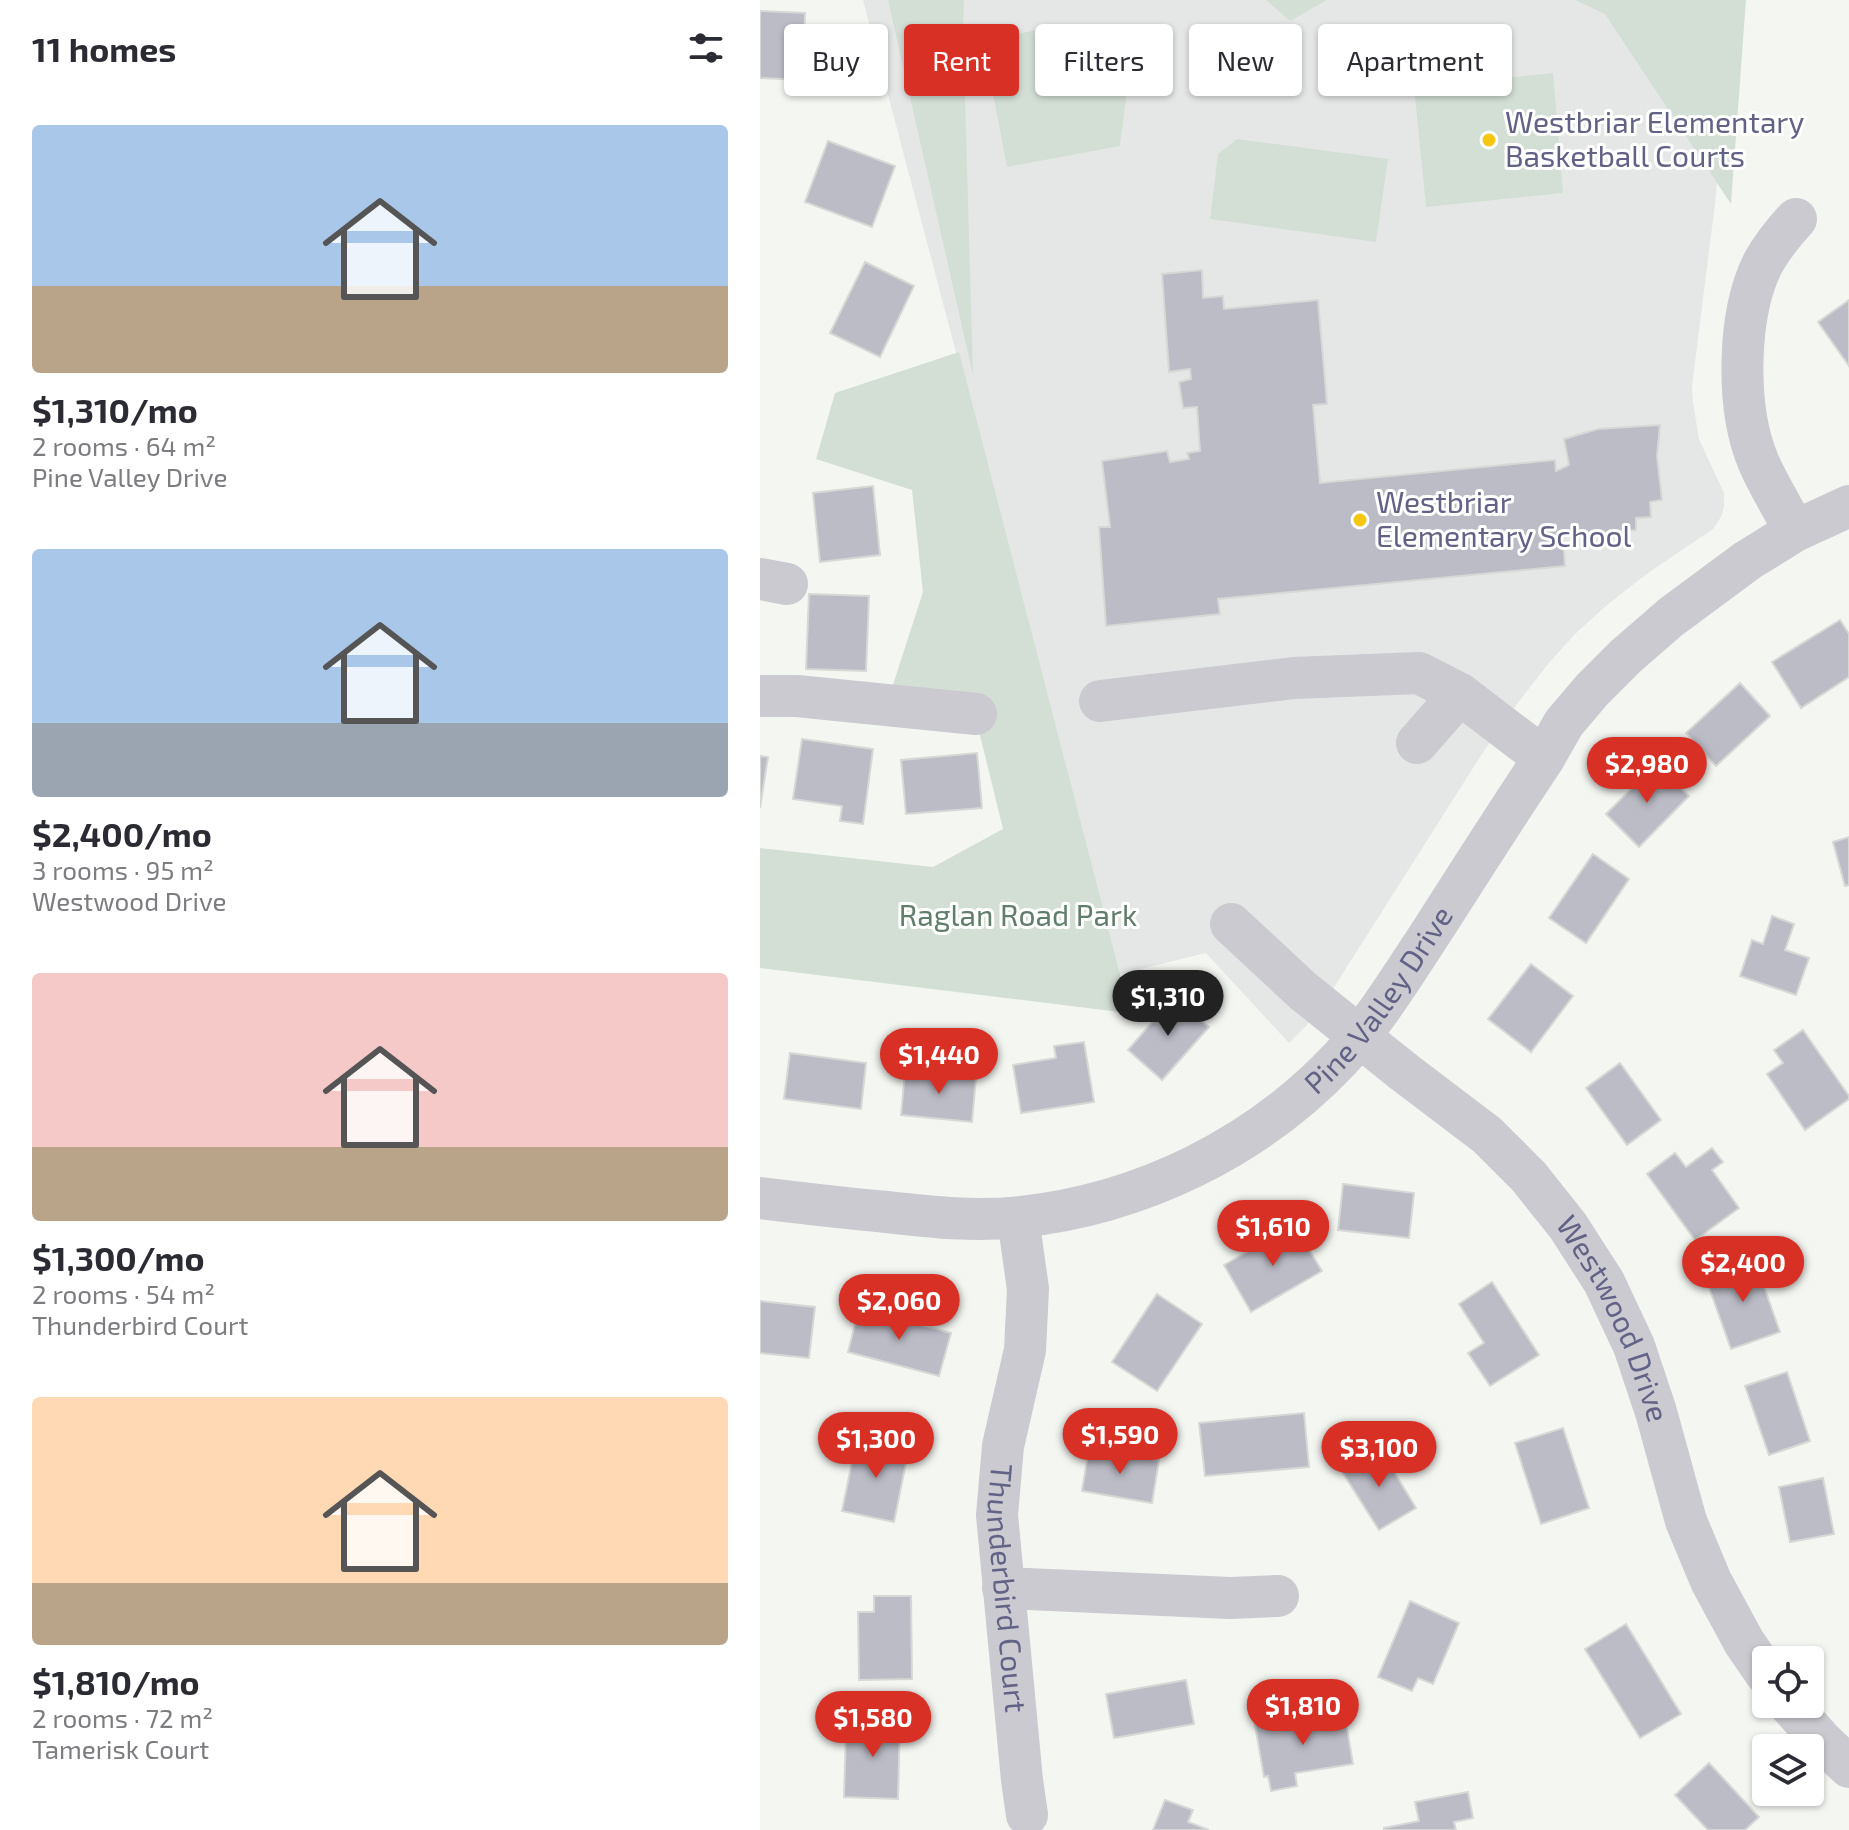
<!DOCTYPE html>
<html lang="en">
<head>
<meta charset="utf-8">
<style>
  body { margin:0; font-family:"Exo 2",sans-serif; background:#f2f2f3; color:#2b2b33; height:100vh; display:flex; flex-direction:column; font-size:30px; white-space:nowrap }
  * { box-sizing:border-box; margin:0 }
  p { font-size:26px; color:#7c7c81 }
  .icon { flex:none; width:44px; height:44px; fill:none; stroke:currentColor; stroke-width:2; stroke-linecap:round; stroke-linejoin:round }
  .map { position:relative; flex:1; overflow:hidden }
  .panel { display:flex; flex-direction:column; background:#fff; width:760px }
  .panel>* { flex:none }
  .top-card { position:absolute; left:24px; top:24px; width:760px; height:72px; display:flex; gap:16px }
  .controls { position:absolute; left:992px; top:1646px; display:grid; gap:16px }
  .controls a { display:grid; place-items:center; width:72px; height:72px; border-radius:8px; background:#fff; box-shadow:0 2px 6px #0004; font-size:40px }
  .price { position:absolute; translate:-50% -68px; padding:0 18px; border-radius:28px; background:#d93025; color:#fff; font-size:26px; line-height:52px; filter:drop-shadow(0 2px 4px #0008) }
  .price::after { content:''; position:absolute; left:50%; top:48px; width:24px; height:18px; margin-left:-12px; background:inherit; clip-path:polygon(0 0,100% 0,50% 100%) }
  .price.on { background:#222; color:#fff }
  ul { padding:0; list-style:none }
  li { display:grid; align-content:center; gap:16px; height:424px; padding:0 32px }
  li span { display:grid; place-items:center; height:248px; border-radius:8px; color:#555 }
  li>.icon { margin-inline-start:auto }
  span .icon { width:144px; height:144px; fill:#fffc; stroke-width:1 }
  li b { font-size:34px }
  h2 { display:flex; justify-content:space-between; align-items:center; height:96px; padding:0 32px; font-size:34px }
  .pill { padding:0 28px; border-radius:8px; background:#fff; box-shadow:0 2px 6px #0004; font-size:28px; line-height:72px }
  .pill.on { background:#d93025; color:#fff }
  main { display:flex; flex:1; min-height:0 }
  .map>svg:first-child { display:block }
  .built { fill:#e5e7e6 }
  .green { fill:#d3dfd5 }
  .building { fill:#bbbcc6; stroke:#d6d8d5; stroke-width:2 }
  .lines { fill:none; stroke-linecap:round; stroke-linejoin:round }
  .minor { stroke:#cacad0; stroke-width:42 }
  .poi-dot { fill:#f5c713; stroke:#fff; stroke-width:3 }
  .labels { text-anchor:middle; stroke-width:6; stroke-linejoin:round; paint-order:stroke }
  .poi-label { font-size:30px; fill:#626286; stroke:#fff; text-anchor:start }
  .park-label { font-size:30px; fill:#617d6b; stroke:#fff }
  .street-label { font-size:30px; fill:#626286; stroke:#fff }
</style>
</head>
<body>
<main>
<section class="panel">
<h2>11 homes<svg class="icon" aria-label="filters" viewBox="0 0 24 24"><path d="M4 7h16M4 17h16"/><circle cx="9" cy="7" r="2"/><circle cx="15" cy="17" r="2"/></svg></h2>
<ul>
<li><span style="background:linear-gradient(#a9c7e8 65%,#b9a48a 0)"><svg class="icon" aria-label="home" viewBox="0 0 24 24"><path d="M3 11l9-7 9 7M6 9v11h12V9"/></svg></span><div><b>$1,310/mo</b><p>2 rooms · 64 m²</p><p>Pine Valley Drive</p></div></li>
<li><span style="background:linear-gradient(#a9c7e8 70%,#9aa5b1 0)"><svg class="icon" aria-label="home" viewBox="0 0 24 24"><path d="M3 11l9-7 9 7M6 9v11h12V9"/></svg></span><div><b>$2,400/mo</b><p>3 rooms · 95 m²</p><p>Westwood Drive</p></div></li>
<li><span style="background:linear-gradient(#f6c9c9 70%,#b9a48a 0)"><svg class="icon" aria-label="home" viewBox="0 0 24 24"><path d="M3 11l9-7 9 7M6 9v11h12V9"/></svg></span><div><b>$1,300/mo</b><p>2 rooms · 54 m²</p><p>Thunderbird Court</p></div></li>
<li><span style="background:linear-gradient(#ffd9b3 75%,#b9a48a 0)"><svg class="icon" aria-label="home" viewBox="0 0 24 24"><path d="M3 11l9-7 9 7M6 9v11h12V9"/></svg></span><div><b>$1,810/mo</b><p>2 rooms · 72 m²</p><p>Tamerisk Court</p></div></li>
</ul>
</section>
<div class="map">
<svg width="1089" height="1830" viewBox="0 0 1089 1830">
  <rect width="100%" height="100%" fill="#f4f6f2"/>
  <polygon class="built" points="103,0 974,0 955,204 932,386 933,402 939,439 964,493 964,507 961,517 953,529 888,573 847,605 814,635 788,664 754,708 720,757 564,1003 546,1026 529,1043 446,953 360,974"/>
  <g class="green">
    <polygon points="128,0 204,0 203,26 213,375"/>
    <polygon points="506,0 567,0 530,21"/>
    <polygon points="815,0 986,0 971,204 845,14"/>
    <polygon points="301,24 329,34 350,54 366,98 360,146 247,167 225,51 258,34"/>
    <polygon points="793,73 803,193 666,207 654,87"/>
    <polygon points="477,139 628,159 616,242 450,219 458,154"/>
    <polygon points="199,352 360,974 368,1013 0,968 0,848 173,867 243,829 215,715 127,703 163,592 152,490 56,459 75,393"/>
  </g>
  <g class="building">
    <polygon points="0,11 45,13 43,80 0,78"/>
    <polygon points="68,141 135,166 112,227 45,202"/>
    <polygon points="105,262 154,286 120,357 70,333"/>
    <polygon points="442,270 443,298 463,296 464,309 558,300 567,404 553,405 560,483 795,460 796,471 809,465 804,439 838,429 900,425 897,456 902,500 890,502 891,517 876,518 876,530 803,537 805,566 458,599 460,614 346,626 339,527 350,527 342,461 407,451 410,462 429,459 427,453 440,451 437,407 423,408 419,382 431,379 430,369 409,372 402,274"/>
    <polygon points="1089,300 1089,366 1058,322"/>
    <polygon points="113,486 120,555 60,562 53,493"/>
    <polygon points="49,594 109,596 106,671 46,669"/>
    <polygon points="1080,620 1089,634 1089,677 1041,708 1012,662"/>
    <polygon points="980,683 1010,716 956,766 926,733"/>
    <polygon points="42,739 113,749 103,824 80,821 82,806 33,799"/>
    <polygon points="217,753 222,808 146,814 141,760"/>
    <polygon points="0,756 8,757 0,808"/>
    <polygon points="896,764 929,796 879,847 846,814"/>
    <polygon points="1089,837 1089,885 1085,886 1073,842"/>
    <polygon points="833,854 869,879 826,943 789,918"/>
    <polygon points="1012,916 1034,924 1025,950 1049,958 1036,995 980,976 992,940 1003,944"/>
    <polygon points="771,964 813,996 771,1052 728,1019"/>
    <polygon points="414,997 449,1027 402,1080 368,1050"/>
    <polygon points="1043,1030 1089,1096 1089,1099 1045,1130 1007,1074 1023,1063 1014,1050"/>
    <polygon points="324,1042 334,1102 261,1113 253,1065 296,1058 294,1046"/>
    <polygon points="30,1053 106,1063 101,1109 24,1099"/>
    <polygon points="860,1063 901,1120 867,1145 826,1088"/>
    <polygon points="145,1071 216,1077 212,1122 141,1115"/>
    <polygon points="952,1148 963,1162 952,1170 979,1208 935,1240 887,1174 915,1153 926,1167"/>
    <polygon points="583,1184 654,1193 649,1238 578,1230"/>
    <polygon points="534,1225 562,1271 491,1312 464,1265"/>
    <polygon points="994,1258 1020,1332 971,1349 945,1276"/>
    <polygon points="732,1282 779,1355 730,1386 708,1353 724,1343 699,1304"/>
    <polygon points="397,1294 442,1324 397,1391 352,1362"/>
    <polygon points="0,1301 55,1307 49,1358 0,1353"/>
    <polygon points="99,1308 191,1333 179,1376 88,1352"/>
    <polygon points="1027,1372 1050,1441 1009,1455 985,1386"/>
    <polygon points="544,1413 549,1467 445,1476 439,1423"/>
    <polygon points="803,1428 829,1508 781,1524 755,1443"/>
    <polygon points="97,1437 149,1448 134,1522 82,1511"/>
    <polygon points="619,1447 656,1508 619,1530 581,1470"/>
    <polygon points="329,1448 399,1460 392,1503 322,1491"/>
    <polygon points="1063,1478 1074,1534 1030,1542 1019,1487"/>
    <polygon points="114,1596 151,1596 152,1679 99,1680 98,1612 114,1612"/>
    <polygon points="650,1601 699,1623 673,1684 658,1678 652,1691 618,1677"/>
    <polygon points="866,1624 921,1714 880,1738 825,1649"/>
    <polygon points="426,1680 434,1724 354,1738 346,1694"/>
    <polygon points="584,1710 593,1764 535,1773 537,1786 511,1791 508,1776 504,1777 495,1725"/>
    <polygon points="103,1716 140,1717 138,1799 84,1797 86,1731 103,1732"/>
    <polygon points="949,1763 999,1817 985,1830 948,1830 915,1795"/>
    <polygon points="708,1792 713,1818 694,1822 696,1830 624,1830 624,1828 659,1821 655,1802"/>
    <polygon points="405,1800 433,1810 428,1822 449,1830 393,1830"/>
  </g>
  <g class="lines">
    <g class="minor">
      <path d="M 1035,531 C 1023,508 1008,485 998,461 C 976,408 977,315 1003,263 C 1012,247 1024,232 1036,219"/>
      <polyline points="0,579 27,584"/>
      <polyline points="0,696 37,696 216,714"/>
      <polyline points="340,701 534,678 659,673 700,694 784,758"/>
      <polyline points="657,743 700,694"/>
      <path id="s1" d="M 471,924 L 543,991 L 644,1072 L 727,1135 L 769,1177 L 808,1226 L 844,1282 L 874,1346 L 896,1412 L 926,1521 L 951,1581 L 984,1642 L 1006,1674"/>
      <path id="s2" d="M 0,1198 C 42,1203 85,1208 127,1212 C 171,1217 215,1222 260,1217 C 381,1204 496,1148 580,1059 C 615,1021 643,975 672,931 C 709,873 746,815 784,758 L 804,723 L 832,690 L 866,656 L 911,617 L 988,560 L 1035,531 L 1089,506"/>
      <path id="s3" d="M 258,1218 L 268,1289 L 265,1350 L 243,1446 L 237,1515 L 262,1780 L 267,1815"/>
      <polyline points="243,1588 470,1598 518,1596"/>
      <polyline points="1029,1704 1061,1740 1089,1767"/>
    </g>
  </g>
  <g class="poi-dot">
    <circle cx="729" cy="140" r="8"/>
    <circle cx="600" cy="520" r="8"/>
  </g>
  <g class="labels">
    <g class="poi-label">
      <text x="745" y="133">Westbriar Elementary<tspan x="745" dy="34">Basketball Courts</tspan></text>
      <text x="616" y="513">Westbriar<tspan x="616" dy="34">Elementary School</tspan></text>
    </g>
    <g class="park-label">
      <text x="258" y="926">Raglan Road Park</text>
    </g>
    <g class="street-label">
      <text dy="10" stroke="none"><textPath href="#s2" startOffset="696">Pine Valley Drive</textPath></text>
      <text dy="10" stroke="none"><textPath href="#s1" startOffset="558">Westwood Drive</textPath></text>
      <text dy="10" stroke="none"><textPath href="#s3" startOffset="374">Thunderbird Court</textPath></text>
    </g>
  </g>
</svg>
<div class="controls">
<a><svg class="icon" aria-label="locate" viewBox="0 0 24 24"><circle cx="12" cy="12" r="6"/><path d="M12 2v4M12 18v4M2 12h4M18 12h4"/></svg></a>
<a><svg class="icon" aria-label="layers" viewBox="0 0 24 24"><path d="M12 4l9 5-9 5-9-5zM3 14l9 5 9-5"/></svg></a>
</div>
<b class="price" style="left:887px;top:805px">$2,980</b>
<b class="price on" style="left:408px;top:1038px">$1,310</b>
<b class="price" style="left:179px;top:1096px">$1,440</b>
<b class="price" style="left:513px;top:1268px">$1,610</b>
<b class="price" style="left:983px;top:1304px">$2,400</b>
<b class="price" style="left:139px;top:1342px">$2,060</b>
<b class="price" style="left:360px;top:1476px">$1,590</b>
<b class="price" style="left:116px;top:1480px">$1,300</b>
<b class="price" style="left:619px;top:1489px">$3,100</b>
<b class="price" style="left:543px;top:1747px">$1,810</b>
<b class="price" style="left:113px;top:1759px">$1,580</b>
<div class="top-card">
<a class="pill">Buy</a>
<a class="pill on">Rent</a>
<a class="pill">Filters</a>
<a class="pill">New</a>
<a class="pill">Apartment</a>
</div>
</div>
</main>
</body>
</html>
